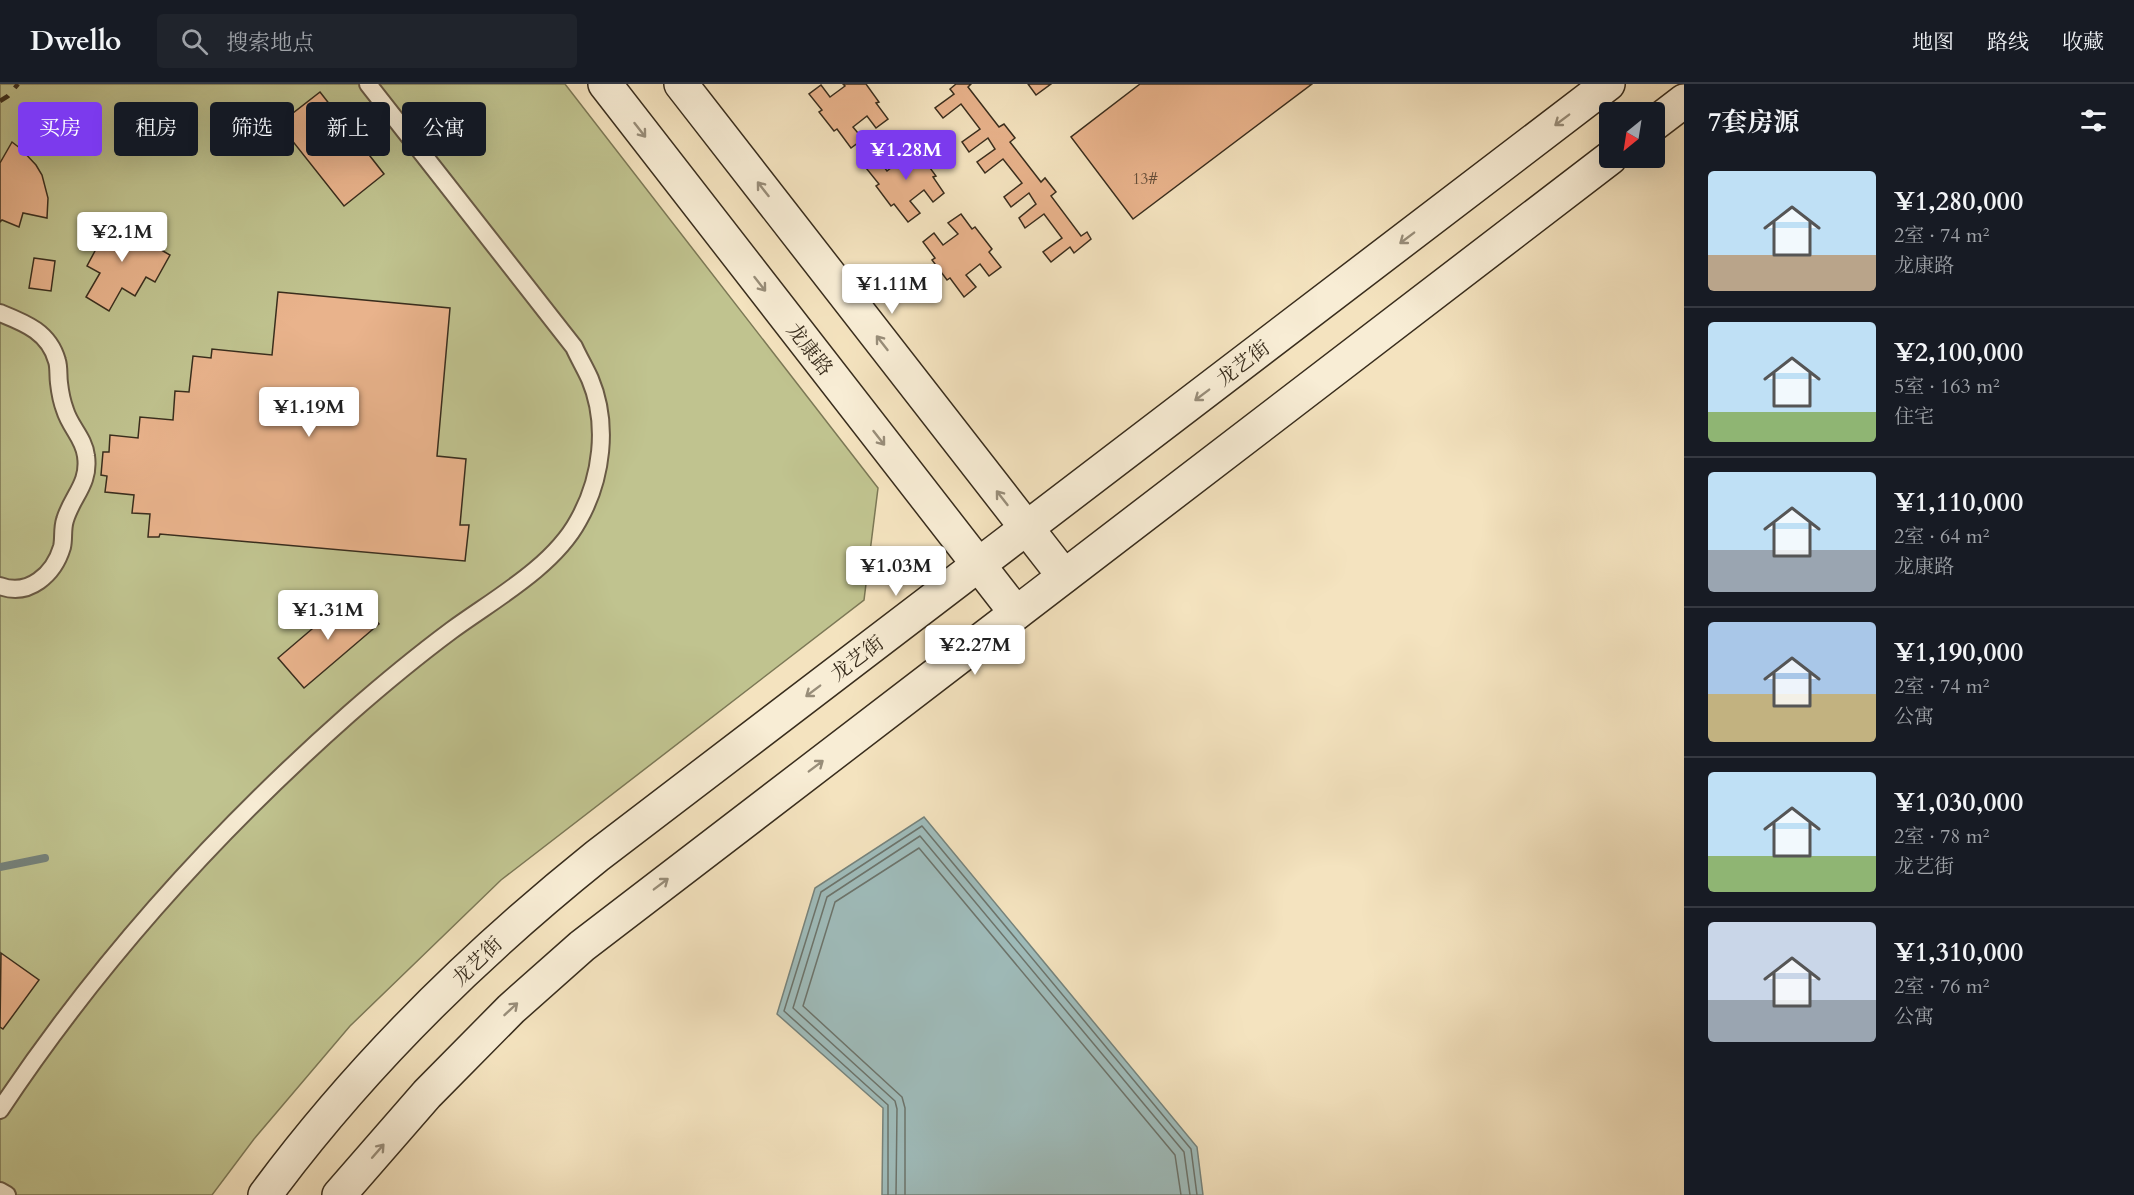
<!DOCTYPE html>
<html lang="zh">
<head>
<meta charset="utf-8">
<style>
  body { margin:0; font-family:Cardo,"Noto Serif SC",serif; background:#20242c; color:#f1f3f6; height:100vh; display:flex; flex-direction:column; font-size:22px; white-space:nowrap }
  * { box-sizing:border-box; margin:0 }
  p { font-size:20px; color:#9ea1a6 }
  .icon { flex:none; width:33px; height:33px; fill:none; stroke:currentColor; stroke-width:2; stroke-linecap:round; stroke-linejoin:round }
  .map { position:relative; flex:1; overflow:hidden }
  .drawer { display:flex; flex-direction:column; background:#171b24; width:450px }
  .drawer>* { flex:none }
  .top-card { position:absolute; left:18px; top:18px; width:570px; height:54px; display:flex; gap:12px }
  .needle { width:39px; rotate:210deg }
  .fabs { position:absolute; left:1599px; top:18px; display:grid; gap:12px }
  .fabs a { display:grid; place-items:center; width:66px; height:66px; border-radius:6px; background:#171b24; box-shadow:0 6px 24px #0002; font-size:30px }
  .price { position:absolute; translate:-50% -51px; padding:0 14px; border-radius:6px; background:#fff; color:#222; font-size:20px; line-height:39px; filter:drop-shadow(0 2px 3px #0008) }
  .price::after { content:''; position:absolute; left:50%; top:36px; width:18px; height:14px; margin-left:-9px; background:inherit; clip-path:polygon(0 0,100% 0,50% 100%) }
  .price.selected { background:#7c3aed; color:#fff }
  ul { padding:0; list-style:none }
  li { display:flex; align-items:center; gap:18px; height:150px; padding:0 24px }
  li+li { border-top:2px solid #363941 }
  li span { display:grid; place-items:center; flex:none; width:168px; height:120px; border-radius:6px; color:#555 }
  li>.icon { margin-inline-start:auto }
  span .icon { width:72px; height:72px; fill:#fffc; stroke-width:1 }
  li b { font-size:26px }
  h2 { display:flex; justify-content:space-between; align-items:center; height:72px; padding:0 24px; font-size:26px }
  .chip { padding:0 21px; border-radius:6px; background:#171b24; box-shadow:0 6px 24px #0002; font-size:21px; line-height:54px }
  .chip.selected { background:#7c3aed; color:#fff }
  header { display:flex; align-items:center; gap:36px; box-sizing:border-box; height:84px; padding:0 30px; background:#171b24; border-bottom:2px solid #363941 }
  header strong { font-size:28px }
  nav { display:flex; gap:33px; margin-inline-start:auto; font-size:21px }
  .search { width:420px; height:54px; background:#20242c; display:flex; align-items:center; gap:15px; box-sizing:border-box; padding:0 21px; border-radius:6px; color:#9ea1a6; font-size:22px }
  main { display:flex; flex:1; min-height:0 }
  .map>svg:first-child { display:block }
  .green { fill:#c0c38f; stroke:#7c7856; stroke-width:1.5 }
  .water { fill:#9fbcbb; stroke:#76837c; stroke-width:1.5 }
  .lines { fill:none; stroke-linecap:round; stroke-linejoin:round }
  .shore { stroke:#6c746c; stroke-width:1.5 }
  .stream { stroke:#76837c; stroke-width:8 }
  .building { fill:#e9b38c; stroke:#392d1d; stroke-width:1.5 }
  .lane-casing { stroke:#685a46; stroke-width:20 }
  .secondary-casing { stroke:#392d1d; stroke-width:36 }
  .lane { stroke:#f8edd5; stroke-width:16 }
  .secondary { stroke:#f8edd5; stroke-width:33 }
  .rail { stroke:#392d1d; stroke-width:4.5; stroke-dasharray:10 10; stroke-linecap:butt }
  .oneway { stroke:#988d79 }
  .labels { text-anchor:middle; stroke-width:5; stroke-linejoin:round; paint-order:stroke }
  .number-label { font-size:16px; fill:#654e39 }
  .street-label { font-size:20px; fill:#392d1d; stroke:#f8edd5 }
</style>
</head>
<body>
<header>
<strong>Dwello</strong>
<div class="search"><svg class="icon" aria-label="search" viewBox="0 0 24 24"><circle cx="10" cy="10" r="6"/><path d="M15 15l6 6"/></svg>搜索地点</div>
<nav><a>地图</a><a>路线</a><a>收藏</a></nav>
</header>
<main>
<div class="map">
<svg width="1684" height="1111" viewBox="0 0 1684 1111">
  <rect width="100%" height="100%" fill="#f4e3bf"/>
  <filter id="stains"><feTurbulence type="fractalNoise" baseFrequency=".00333" numOctaves="4"/><feColorMatrix values="0 0 0 0 .2 0 0 0 0 .09 0 0 0 0 .02 0 0 0 .5 -.17"/></filter>
  <radialGradient id="worn" r=".72"><stop offset=".6" stop-color="#630" stop-opacity="0"/><stop offset="1" stop-color="#630" stop-opacity=".3"/></radialGradient>
  <polygon class="green" points="0,0 565,0 878,404 864,516 501,796 350,942 254,1055 212,1111 0,1111"/>
  <polygon class="water" points="924,733 1197,1063 1203,1111 882,1111 883,1024 777,930 815,804"/>
  <g class="lines">
    <g class="shore">
      <polyline points="888,1111 888,1021 784,927 821,808 922,742 1191,1065 1197,1111"/>
      <polyline points="896,1111 897,1025 895,1017 793,924 827,813 920,752 1184,1068 1190,1111"/>
      <polyline points="905,1111 905,1024 902,1013 803,922 835,818 919,764 1175,1071 1181,1111"/>
    </g>
    <polyline class="stream" points="0,783 45,774"/>
  </g>
  <g class="building">
    <polygon points="843,0 866,0 879,18 876,19 888,35 876,44 867,32 853,43 863,55 851,64 837,45 834,47 819,28 822,26 809,10 821,1 830,13 845,2"/>
    <polygon points="956,0 971,0 968,3 999,43 1004,40 1015,54 1010,58 1041,98 1045,94 1056,108 1051,112 1081,152 1087,148 1091,155 1074,169 1070,163 1051,178 1043,168 1062,154 1044,130 1025,144 1019,134 1036,120 1029,109 1011,123 1004,113 1022,99 1003,75 985,89 977,78 995,65 988,54 969,68 962,58 980,45 961,20 943,34 935,24 954,10 950,5"/>
    <polygon points="1028,0 1051,0 1036,11"/>
    <polygon points="1140,0 1312,0 1133,135 1071,53"/>
    <polygon points="320,8 384,90 344,122 279,40"/>
    <polygon points="904,56 916,71 919,69 936,92 933,93 944,109 933,118 924,106 910,117 920,129 908,138 894,120 891,122 876,102 879,100 866,84 878,75 887,87 901,76 892,65"/>
    <polygon points="12,58 21,65 36,81 42,91 48,114 47,134 23,129 19,143 2,136 0,138 0,79"/>
    <polygon points="961,130 972,145 975,143 992,165 989,168 1001,183 989,192 980,180 966,191 976,203 964,213 950,194 947,196 932,176 935,174 923,158 934,149 943,161 958,150 948,139"/>
    <polygon points="104,133 170,171 155,198 146,193 135,212 122,204 109,227 86,213 100,189 87,182 96,165 88,160"/>
    <polygon points="34,174 55,177 51,207 29,204"/>
    <polygon points="278,208 450,224 437,372 466,375 460,441 469,441 465,477 160,450 159,453 148,453 150,430 132,429 134,411 105,408 107,392 101,391 103,368 109,368 110,351 138,354 140,333 173,336 175,307 189,308 193,272 211,274 212,265 272,271"/>
    <polygon points="353,510 379,540 304,604 278,574"/>
    <polygon points="1,869 39,896 3,945 0,943"/>
  </g>
  <g class="lines">
    <g class="lane-casing">
      <g id="lane">
        <path d="M 0,229 C 25,239 49,248 57,277 C 59,283 58,292 59,299 C 60,308 62,318 65,326 C 70,343 84,354 86,372 C 90,400 72,412 65,436 C 62,445 64,455 62,463 C 54,490 29,513 0,502"/>
        <path d="M 0,1026 C 97,880 218,746 349,630 C 382,601 417,572 452,546 C 493,516 553,483 578,437 C 602,395 609,340 590,295 C 585,284 579,274 574,263 L 368,0"/>
        <polyline points="0,1107 7,1111"/>
      </g>
    </g>
    <g class="secondary-casing">
      <g id="secondary">
        <polyline points="605,0 1016,529"/>
        <polyline points="681,0 1064,492"/>
        <polyline points="1654,40 1684,17"/>
        <path d="M 265,1111 C 358,985 475,870 597,772 L 1608,0"/>
        <polyline points="339,1111 427,1010 511,925 582,862 1610,74"/>
      </g>
    </g>
    <use href="#lane" class="lane"/>
    <use href="#secondary" class="secondary"/>
    <polyline class="rail" points="0,17 8,12 18,0"/>
  </g>
  <defs><path id="oneway-shaft" d="M-6 0H5M1.5-3L5.5 0L1.5 3" fill="none" stroke-width="1.6" stroke-linecap="round" stroke-linejoin="round" transform="scale(1.5)"/></defs>
  <g class="oneway">
    <use href="#oneway-shaft" transform="translate(1562 36) rotate(143)"/>
    <use href="#oneway-shaft" transform="translate(640 46) rotate(52)"/>
    <use href="#oneway-shaft" transform="translate(763 105) rotate(-128)"/>
    <use href="#oneway-shaft" transform="translate(1407 154) rotate(143)"/>
    <use href="#oneway-shaft" transform="translate(760 200) rotate(52)"/>
    <use href="#oneway-shaft" transform="translate(882 259) rotate(-128)"/>
    <use href="#oneway-shaft" transform="translate(1202 311) rotate(143)"/>
    <use href="#oneway-shaft" transform="translate(879 354) rotate(52)"/>
    <use href="#oneway-shaft" transform="translate(1002 414) rotate(-128)"/>
    <use href="#oneway-shaft" transform="translate(813 607) rotate(143)"/>
    <use href="#oneway-shaft" transform="translate(816 682) rotate(-37)"/>
    <use href="#oneway-shaft" transform="translate(661 800) rotate(-37)"/>
    <use href="#oneway-shaft" transform="translate(511 925) rotate(-43)"/>
    <use href="#oneway-shaft" transform="translate(378 1067) rotate(-49)"/>
  </g>
  <g class="labels">
    <g class="number-label">
      <text x="1145" y="100">13#</text>
    </g>
    <g class="street-label">
      <text transform="translate(810 265) rotate(52)" y="7">龙康路</text>
      <text transform="translate(1243 279) rotate(-37)" y="7">龙艺街</text>
      <text transform="translate(857 574) rotate(-37)" y="7">龙艺街</text>
      <text transform="translate(477 877) rotate(-44)" y="7">龙艺街</text>
    </g>
  </g>
  <rect width="100%" height="100%" filter="url(#stains)"/>
  <rect width="100%" height="100%" fill="url(#worn)"/>
</svg>
<div class="fabs">
<a><svg class="needle" viewBox="-14 -14 28 28"><path d="M0-13l5 13h-10z" fill="#e53935"/><path d="M0 13l5-13h-10z" fill="#9ea1a6"/></svg></a>
</div>
<b class="price selected" style="left:906px;top:97px">¥1.28M</b>
<b class="price" style="left:122px;top:179px">¥2.1M</b>
<b class="price" style="left:892px;top:231px">¥1.11M</b>
<b class="price" style="left:309px;top:354px">¥1.19M</b>
<b class="price" style="left:896px;top:513px">¥1.03M</b>
<b class="price" style="left:328px;top:557px">¥1.31M</b>
<b class="price" style="left:975px;top:592px">¥2.27M</b>
<div class="top-card">
<a class="chip selected">买房</a>
<a class="chip">租房</a>
<a class="chip">筛选</a>
<a class="chip">新上</a>
<a class="chip">公寓</a>
</div>
</div>
<section class="drawer">
<h2>7套房源<svg class="icon" aria-label="filters" viewBox="0 0 24 24"><path d="M4 7h16M4 17h16"/><circle cx="9" cy="7" r="2"/><circle cx="15" cy="17" r="2"/></svg></h2>
<ul>
<li><span style="background:linear-gradient(#bfe0f5 70%,#b9a48a 0)"><svg class="icon" aria-label="home" viewBox="0 0 24 24"><path d="M3 11l9-7 9 7M6 9v11h12V9"/></svg></span><div><b>¥1,280,000</b><p>2室 · 74 m²</p><p>龙康路</p></div></li>
<li><span style="background:linear-gradient(#bfe0f5 75%,#8fb573 0)"><svg class="icon" aria-label="home" viewBox="0 0 24 24"><path d="M3 11l9-7 9 7M6 9v11h12V9"/></svg></span><div><b>¥2,100,000</b><p>5室 · 163 m²</p><p>住宅</p></div></li>
<li><span style="background:linear-gradient(#bfe0f5 65%,#9aa5b1 0)"><svg class="icon" aria-label="home" viewBox="0 0 24 24"><path d="M3 11l9-7 9 7M6 9v11h12V9"/></svg></span><div><b>¥1,110,000</b><p>2室 · 64 m²</p><p>龙康路</p></div></li>
<li><span style="background:linear-gradient(#a9c7e8 60%,#c2b280 0)"><svg class="icon" aria-label="home" viewBox="0 0 24 24"><path d="M3 11l9-7 9 7M6 9v11h12V9"/></svg></span><div><b>¥1,190,000</b><p>2室 · 74 m²</p><p>公寓</p></div></li>
<li><span style="background:linear-gradient(#bfe0f5 70%,#8fb573 0)"><svg class="icon" aria-label="home" viewBox="0 0 24 24"><path d="M3 11l9-7 9 7M6 9v11h12V9"/></svg></span><div><b>¥1,030,000</b><p>2室 · 78 m²</p><p>龙艺街</p></div></li>
<li><span style="background:linear-gradient(#c9d6e8 65%,#9aa5b1 0)"><svg class="icon" aria-label="home" viewBox="0 0 24 24"><path d="M3 11l9-7 9 7M6 9v11h12V9"/></svg></span><div><b>¥1,310,000</b><p>2室 · 76 m²</p><p>公寓</p></div></li>
</ul>
</section>
</main>
</body>
</html>
